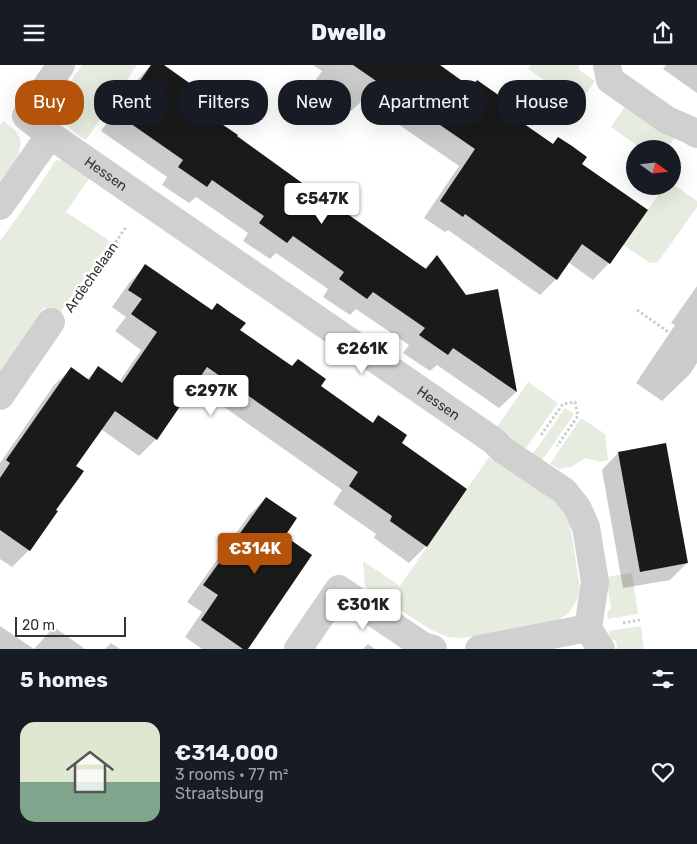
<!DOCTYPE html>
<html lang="en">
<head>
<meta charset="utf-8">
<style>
  body { margin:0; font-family:Rubik,sans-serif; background:#20242c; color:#f1f3f6; height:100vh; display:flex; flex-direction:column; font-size:19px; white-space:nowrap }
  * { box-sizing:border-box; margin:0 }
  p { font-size:16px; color:#9ea1a6 }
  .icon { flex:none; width:28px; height:28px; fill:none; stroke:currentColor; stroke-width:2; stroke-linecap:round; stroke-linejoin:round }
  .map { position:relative; height:584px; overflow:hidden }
  .sheet { display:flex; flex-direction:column; background:#171b24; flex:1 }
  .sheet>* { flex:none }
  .banner { position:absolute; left:15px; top:15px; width:668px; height:45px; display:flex; gap:10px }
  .needle { width:32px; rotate:105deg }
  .controls { position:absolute; left:626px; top:75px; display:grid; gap:10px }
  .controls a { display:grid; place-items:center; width:55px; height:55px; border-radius:50%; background:#171b24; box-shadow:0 5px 20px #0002; font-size:25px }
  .scale { position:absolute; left:15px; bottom:12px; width:111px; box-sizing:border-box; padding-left:5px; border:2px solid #333; border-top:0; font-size:14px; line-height:18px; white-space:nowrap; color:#333; -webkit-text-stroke:4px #fff; paint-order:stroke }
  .price { position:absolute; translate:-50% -42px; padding:0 11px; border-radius:5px; background:#fff; color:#222; font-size:16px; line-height:32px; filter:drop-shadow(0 1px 2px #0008) }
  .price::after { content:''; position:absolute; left:50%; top:30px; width:15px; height:11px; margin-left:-8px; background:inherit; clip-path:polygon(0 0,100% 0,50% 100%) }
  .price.current { background:#b45309; color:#fff }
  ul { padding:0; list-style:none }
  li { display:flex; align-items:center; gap:15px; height:125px; padding:0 20px }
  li+li { border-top:1px solid #363941 }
  li span { display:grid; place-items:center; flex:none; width:140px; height:100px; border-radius:15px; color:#555 }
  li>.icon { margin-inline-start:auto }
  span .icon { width:60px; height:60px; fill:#fffc; stroke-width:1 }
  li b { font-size:21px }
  h2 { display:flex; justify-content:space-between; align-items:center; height:60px; padding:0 20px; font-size:21px }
  .tag { padding:0 18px; border-radius:20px; background:#171b24; box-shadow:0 5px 20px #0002; font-size:18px; line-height:45px }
  .tag.current { background:#b45309; color:#fff }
  header { display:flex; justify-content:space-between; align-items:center; height:65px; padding:0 20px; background:#171b24; font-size:22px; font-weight:800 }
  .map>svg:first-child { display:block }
  .green { fill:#e6ecdf }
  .shadow { fill:#0003 }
  .building { fill:#1a1a1a }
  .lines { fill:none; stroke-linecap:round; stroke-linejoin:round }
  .path { stroke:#cdcdcd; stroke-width:3; stroke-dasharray:2.5 2.5; stroke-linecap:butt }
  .minor { stroke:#d0d0d0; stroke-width:28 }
  .labels { text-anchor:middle; stroke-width:5; stroke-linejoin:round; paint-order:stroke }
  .street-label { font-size:14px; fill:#333; stroke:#fff }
</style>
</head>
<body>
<header><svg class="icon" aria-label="menu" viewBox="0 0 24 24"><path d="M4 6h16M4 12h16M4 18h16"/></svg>Dwello<svg class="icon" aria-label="share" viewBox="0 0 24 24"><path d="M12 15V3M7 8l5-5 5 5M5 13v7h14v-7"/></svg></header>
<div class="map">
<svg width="697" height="584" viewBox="0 0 697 584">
  <rect width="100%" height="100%" fill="#fff"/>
  <g class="green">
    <path d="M 82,0 L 137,0 L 86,75 C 81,72 76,69 72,65 C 67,60 65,55 64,48 C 61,27 71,16 82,0 Z"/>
    <polygon points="531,0 579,0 579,5 595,16 579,39 528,4"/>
    <polygon points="627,39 675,72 667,84 642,84 611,62"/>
    <path d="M 3,56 C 8,60 15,64 18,70 C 27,86 9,104 0,116 L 0,60 Z"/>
    <polygon points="56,95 66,96 90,112 66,147 110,176 57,252 44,242 0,306 0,176 31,133"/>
    <polygon points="673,119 697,136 697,142 658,197 650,198 623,180 665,121 672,121"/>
    <polygon points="528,317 558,338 523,387 513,380 512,373 497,362"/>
    <polygon points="565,343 574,349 540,398 531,392"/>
    <polygon points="581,353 605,369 608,395 600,397 585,393 571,402 559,404 550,399"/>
    <polygon points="489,392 551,433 562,445 570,459 580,523 577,535 568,549 556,556 463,573 448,572 433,566 365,522 363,496 400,521"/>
    <polygon points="632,508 638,549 608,554 607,548 611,543 606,512"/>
    <polygon points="641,561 644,584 617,584 616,576 610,573 609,566"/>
  </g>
  <g class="shadow">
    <polygon points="151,0 161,0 184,35 314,128 323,119 345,149 424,204 436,192 466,232 497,226 516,327 499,343 437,300 430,306 403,288 409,280 356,244 350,250 323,232 328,224 276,188 270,194 243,176 248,168 196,132 189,138 162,120 167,112 101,66 139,13"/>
    <polygon points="313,0 438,0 471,23 478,17 499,43 552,80 558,73 580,99 609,198 593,215 568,197 556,214 540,230 448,165 445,167 424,153 459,101 363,35 351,46 313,19 322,6"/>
    <polygon points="666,0 697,0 697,28 663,4"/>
    <polygon points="146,201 211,246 217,240 239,266 372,358 378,352 400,378 466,424 426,481 409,498 374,473 376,469 333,439 342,425 193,320 156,374 139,391 101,364 75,402 55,446 56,447 29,485 12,502 0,494 0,398 54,320 71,304 86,315 98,303 119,317 141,285 115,266 126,252 112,242 129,218"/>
    <polygon points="697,221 697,298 690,309 662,336 636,318 675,260 671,258"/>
    <polygon points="618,388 687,498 670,515 623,523 602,405"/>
    <polygon points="266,433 283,471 311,490 246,584 202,584 185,572 202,547 187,537 249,450"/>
    <polygon points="0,561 34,584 0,584"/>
    <polygon points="54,562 85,584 34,584"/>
    <polygon points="111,578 120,584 105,584"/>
    <polygon points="368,579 375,584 363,584"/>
  </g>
  <g class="building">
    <polygon points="151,0 164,0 195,22 186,35 238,70 237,71 316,128 323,118 353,139 346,148 426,204 437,190 466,230 498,224 517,327 453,283 448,290 419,270 425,263 373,227 367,234 339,214 344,207 293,171 287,178 259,158 264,151 212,115 207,122 178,102 183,95 117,49"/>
    <polygon points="353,0 440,0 472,23 477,15 507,36 501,43 553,79 558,72 572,81 587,92 582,99 648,145 610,199 582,179 557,215 465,149 463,152 440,136 475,84"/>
    <polygon points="145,199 212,245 217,238 231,248 246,258 240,265 292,301 298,294 326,314 321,321 373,358 378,350 407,370 402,378 467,424 427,482 390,456 392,451 349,421 358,407 207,302 157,375 115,346 76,401 84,406 56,445 58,446 30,486 0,465 0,413 10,398 6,395 71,302 89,315 98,301 122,318 157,267 131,249 142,234 128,225"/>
    <polygon points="666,378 688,498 640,507 618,387"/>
    <polygon points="266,432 297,453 285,471 312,490 248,584 243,584 201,555 218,530 203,520"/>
  </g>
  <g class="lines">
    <g class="path">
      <polyline points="76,235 126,162"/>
      <polyline points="637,245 697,287"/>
      <polyline points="541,370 563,339 575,337 578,351 557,381"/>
      <polyline points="623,558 640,555"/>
    </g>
    <g class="minor">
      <polyline points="607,0 610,15 667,55 688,64 697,69"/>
      <path id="s1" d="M 50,70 L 494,376 L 503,385 L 564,426 L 577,442 L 586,462 L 595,517 L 588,563 L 601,584"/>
      <polyline points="0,141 50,70 26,51 61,0"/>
      <polyline points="0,331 51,257"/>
      <polyline points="298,584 339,524 423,581 433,584"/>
      <polyline points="479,584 588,563"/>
    </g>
  </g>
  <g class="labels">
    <g class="street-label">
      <text dy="5" stroke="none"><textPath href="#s1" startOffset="68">Hessen</textPath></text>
      <text transform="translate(91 212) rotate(-55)" y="5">Ardèchelaan</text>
      <text dy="5" stroke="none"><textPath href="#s1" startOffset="472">Hessen</textPath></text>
    </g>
  </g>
</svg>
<div class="controls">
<a><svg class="needle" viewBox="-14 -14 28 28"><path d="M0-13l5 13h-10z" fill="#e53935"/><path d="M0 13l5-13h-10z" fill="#9ea1a6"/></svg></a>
</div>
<div class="scale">20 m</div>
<b class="price" style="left:322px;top:160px">€547K</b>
<b class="price" style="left:362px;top:310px">€261K</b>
<b class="price" style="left:211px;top:352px">€297K</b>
<b class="price current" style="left:255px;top:510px">€314K</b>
<b class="price" style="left:363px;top:566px">€301K</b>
<div class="banner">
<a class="tag current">Buy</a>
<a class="tag">Rent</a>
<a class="tag">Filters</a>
<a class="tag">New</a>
<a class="tag">Apartment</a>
<a class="tag">House</a>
</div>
</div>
<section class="sheet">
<h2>5 homes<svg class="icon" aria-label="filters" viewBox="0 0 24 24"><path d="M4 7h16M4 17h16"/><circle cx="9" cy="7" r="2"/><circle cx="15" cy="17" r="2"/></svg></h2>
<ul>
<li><span style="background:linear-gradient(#dfe7d0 60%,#7fa58c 0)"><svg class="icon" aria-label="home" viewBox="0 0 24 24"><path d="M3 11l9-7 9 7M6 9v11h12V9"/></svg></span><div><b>€314,000</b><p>3 rooms · 77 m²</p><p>Straatsburg</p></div><svg class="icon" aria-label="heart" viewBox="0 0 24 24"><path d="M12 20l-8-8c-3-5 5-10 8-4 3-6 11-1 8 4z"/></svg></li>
</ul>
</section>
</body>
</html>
